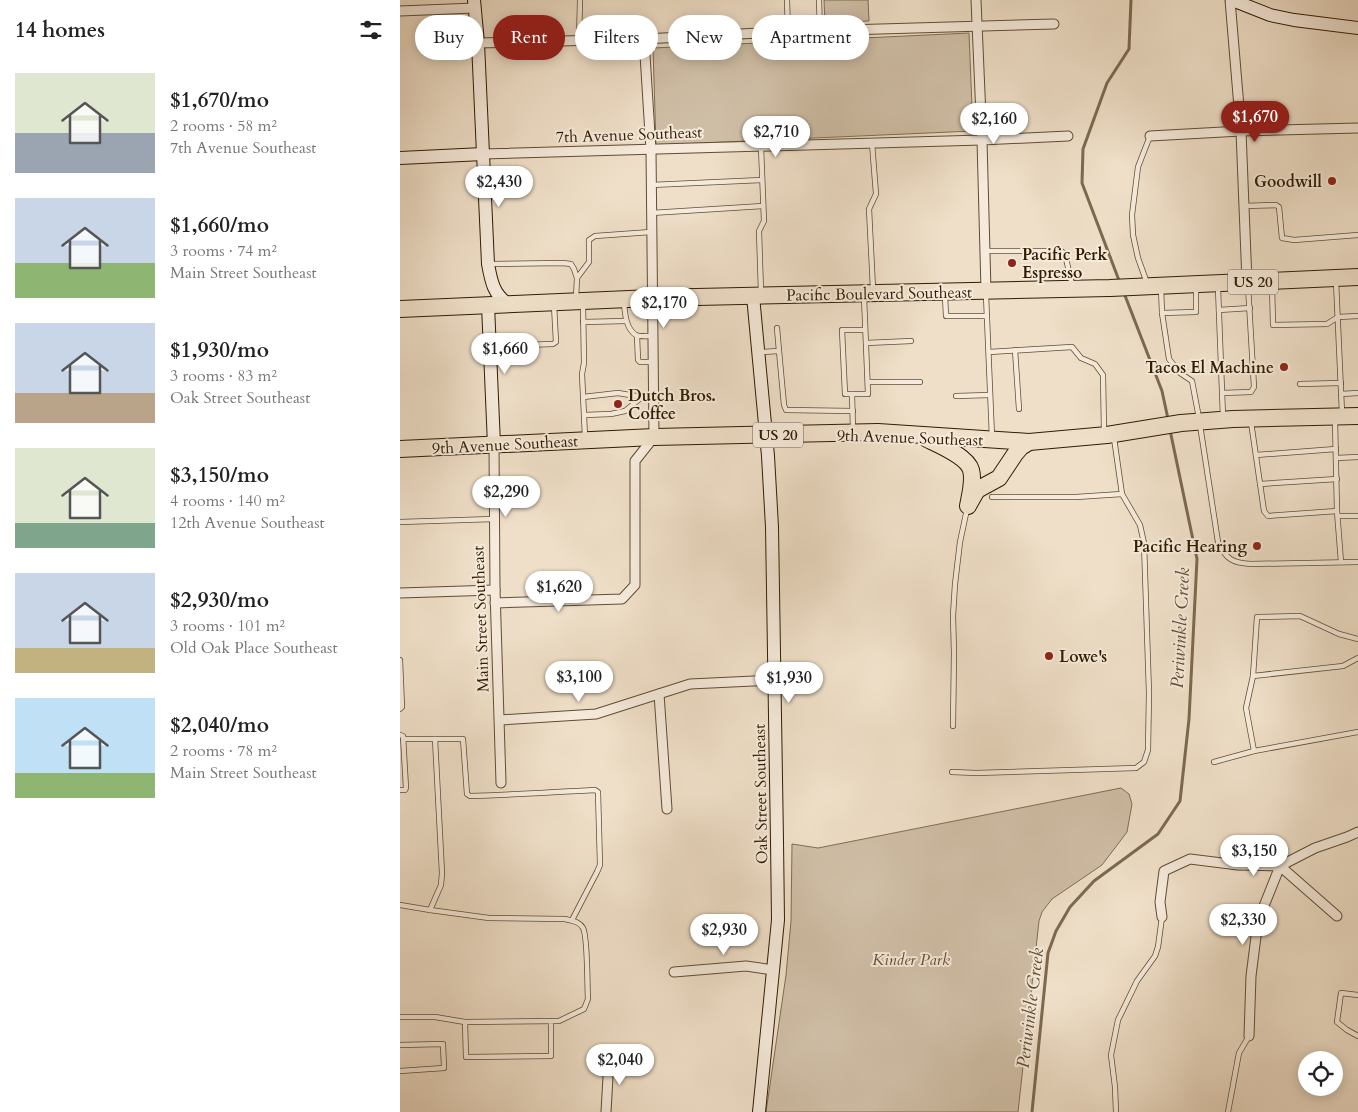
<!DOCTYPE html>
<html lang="en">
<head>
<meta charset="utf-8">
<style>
  body { margin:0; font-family:Cardo,serif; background:#f6f6f6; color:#222; height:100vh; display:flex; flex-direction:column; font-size:19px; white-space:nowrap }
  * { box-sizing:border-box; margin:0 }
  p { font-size:16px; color:#767676 }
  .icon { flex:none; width:28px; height:28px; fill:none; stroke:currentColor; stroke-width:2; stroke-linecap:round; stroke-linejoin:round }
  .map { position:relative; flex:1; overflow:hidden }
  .sheet { display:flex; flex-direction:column; background:#fff; width:400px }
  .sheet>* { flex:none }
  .hud { position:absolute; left:15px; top:15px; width:475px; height:45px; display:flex; gap:10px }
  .controls { position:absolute; left:898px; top:1051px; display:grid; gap:10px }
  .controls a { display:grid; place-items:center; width:45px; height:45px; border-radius:50%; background:#fff; box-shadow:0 2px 12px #0003; font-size:25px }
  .price { position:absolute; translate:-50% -42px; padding:0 11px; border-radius:18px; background:#fff; color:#222; font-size:16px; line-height:32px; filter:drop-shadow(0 1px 2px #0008) }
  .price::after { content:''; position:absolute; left:50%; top:30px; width:15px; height:11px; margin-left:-8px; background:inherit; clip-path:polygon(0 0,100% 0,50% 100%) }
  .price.selected { background:#8f2418; color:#fff }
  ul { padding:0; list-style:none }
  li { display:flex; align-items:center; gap:15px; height:125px; padding:0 15px }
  li span { display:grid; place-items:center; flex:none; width:140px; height:100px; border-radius:0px; color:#555 }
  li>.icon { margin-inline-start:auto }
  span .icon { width:60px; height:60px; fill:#fffc; stroke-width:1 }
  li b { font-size:21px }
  h2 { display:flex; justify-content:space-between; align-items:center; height:60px; padding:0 15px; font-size:21px }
  .chip { padding:0 18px; border-radius:22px; background:#fff; box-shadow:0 2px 12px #0003; font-size:18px; line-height:45px }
  .chip.selected { background:#8f2418; color:#fff }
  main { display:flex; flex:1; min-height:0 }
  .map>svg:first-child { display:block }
  .green { fill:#cfbea6; stroke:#806d53 }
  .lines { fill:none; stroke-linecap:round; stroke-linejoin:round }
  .stream { stroke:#7c694f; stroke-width:3 }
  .lane-casing { stroke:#604d32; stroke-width:6 }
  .street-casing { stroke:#604d32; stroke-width:11 }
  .secondary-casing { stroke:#311c00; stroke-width:14 }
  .highway-casing { stroke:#311c00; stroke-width:18 }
  .lane { stroke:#f5eadb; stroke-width:4.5 }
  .street { stroke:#f5eadb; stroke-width:9 }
  .secondary { stroke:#f5eadb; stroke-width:12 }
  .highway { stroke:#efdfc8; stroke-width:16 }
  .poi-dot { fill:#8f2418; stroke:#f5eadb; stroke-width:2 }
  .labels { text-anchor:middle; stroke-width:4; stroke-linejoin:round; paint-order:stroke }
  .shield { fill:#f5eadb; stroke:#6c5a42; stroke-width:1 }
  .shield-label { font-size:15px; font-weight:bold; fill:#311c00 }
  .street-label { font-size:16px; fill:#311c00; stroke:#f5eadb }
  .poi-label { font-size:16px; font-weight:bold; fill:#311c00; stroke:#f5eadb; text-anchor:end }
  .park-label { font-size:16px; font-style:italic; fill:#604d32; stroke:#f5eadb }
  .water-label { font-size:18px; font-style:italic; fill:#5d492e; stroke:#f5eadb }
</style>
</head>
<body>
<main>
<section class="sheet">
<h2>14 homes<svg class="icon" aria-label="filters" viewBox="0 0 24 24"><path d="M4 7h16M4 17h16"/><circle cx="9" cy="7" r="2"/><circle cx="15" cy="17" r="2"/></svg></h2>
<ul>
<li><span style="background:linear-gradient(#dfe7d0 60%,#9aa5b1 0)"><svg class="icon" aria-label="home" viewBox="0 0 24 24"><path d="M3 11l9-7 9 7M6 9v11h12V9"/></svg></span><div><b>$1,670/mo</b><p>2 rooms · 58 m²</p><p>7th Avenue Southeast</p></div></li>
<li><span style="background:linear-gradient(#c9d6e8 65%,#8fb573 0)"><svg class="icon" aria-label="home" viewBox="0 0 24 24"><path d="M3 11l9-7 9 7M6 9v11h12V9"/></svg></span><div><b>$1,660/mo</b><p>3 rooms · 74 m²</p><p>Main Street Southeast</p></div></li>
<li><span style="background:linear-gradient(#c9d6e8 70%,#b9a48a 0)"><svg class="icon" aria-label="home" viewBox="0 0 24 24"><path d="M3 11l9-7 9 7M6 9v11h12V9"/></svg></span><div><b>$1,930/mo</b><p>3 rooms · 83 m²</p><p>Oak Street Southeast</p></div></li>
<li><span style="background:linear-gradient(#dfe7d0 75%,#7fa58c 0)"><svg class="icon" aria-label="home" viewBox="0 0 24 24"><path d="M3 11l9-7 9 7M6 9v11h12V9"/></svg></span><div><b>$3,150/mo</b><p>4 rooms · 140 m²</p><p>12th Avenue Southeast</p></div></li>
<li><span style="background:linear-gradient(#c9d6e8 75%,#c2b280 0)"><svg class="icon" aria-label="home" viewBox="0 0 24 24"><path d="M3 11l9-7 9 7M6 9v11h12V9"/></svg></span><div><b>$2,930/mo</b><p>3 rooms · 101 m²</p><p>Old Oak Place Southeast</p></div></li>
<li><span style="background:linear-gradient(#bfe0f5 75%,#8fb573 0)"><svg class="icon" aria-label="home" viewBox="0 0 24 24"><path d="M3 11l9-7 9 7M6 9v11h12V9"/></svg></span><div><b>$2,040/mo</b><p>2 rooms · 78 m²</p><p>Main Street Southeast</p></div></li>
</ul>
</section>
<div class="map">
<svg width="958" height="1112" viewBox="0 0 958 1112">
  <rect width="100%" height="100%" fill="#efdfc8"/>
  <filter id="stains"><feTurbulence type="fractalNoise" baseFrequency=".004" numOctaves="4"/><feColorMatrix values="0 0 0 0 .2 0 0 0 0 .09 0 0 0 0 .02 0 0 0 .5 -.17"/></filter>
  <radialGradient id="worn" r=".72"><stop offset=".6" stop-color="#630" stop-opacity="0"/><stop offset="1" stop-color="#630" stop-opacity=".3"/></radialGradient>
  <g class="green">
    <polygon points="424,0 468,0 469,21 425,23"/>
    <polygon points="569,33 573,131 256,145 253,48"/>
    <polygon points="721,788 729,794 732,804 727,832 702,865 652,899 642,912 639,921 618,1112 366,1112 386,975 391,921 392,844 418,848"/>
  </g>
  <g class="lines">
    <g class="stream">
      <polyline points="720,283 682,183 683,149 707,83 729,49 731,0"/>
      <polyline points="724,293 762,391 768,419"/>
      <polyline points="632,1112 648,953 656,931 670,907 694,881 758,834 780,801 789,719 797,559 770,430"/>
    </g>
    <g class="lane-casing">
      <g id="lane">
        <polyline points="387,0 388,31"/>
        <polyline points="419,0 420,31"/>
        <polyline points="179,40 180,0"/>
        <polyline points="472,143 476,194 469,209 473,289"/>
        <polyline points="361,147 364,221 359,231 361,292"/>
        <polyline points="251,185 362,180"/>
        <polyline points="844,206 876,205 879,207 882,238 894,240 958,235"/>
        <polyline points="251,213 363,206"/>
        <polyline points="585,251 661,251 665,254 672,285"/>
        <polyline points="90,264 163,263 171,264 174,269 177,278"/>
        <polyline points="936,281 942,413"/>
        <polyline points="747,283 738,258 733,235 732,215 738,167 750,136"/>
        <polyline points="872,285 873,325 927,324 938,317 958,316"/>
        <polyline points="761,288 762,313"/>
        <polyline points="796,288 796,312 762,313 769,359 780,373 792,381 799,418"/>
        <polyline points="818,288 823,417"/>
        <polyline points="586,295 592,437"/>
        <polyline points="545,296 546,316 587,316"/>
        <polyline points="464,297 468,394 445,394 442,330 465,330"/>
        <polyline points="176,298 177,278 189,262 189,240 195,236 251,232"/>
        <path d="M 224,303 C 225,314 226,329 236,335 C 240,337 248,336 253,336"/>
        <polyline points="183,305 184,363 182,374 185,437"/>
        <polyline points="819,310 850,308"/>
        <polyline points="183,322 226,321"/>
        <polyline points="377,328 379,351"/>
        <polyline points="237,336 238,360 240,362 253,362"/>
        <polyline points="466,343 511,341"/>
        <polyline points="91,346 153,344 156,342 154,305"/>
        <polyline points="615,350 619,409"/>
        <polyline points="360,352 379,351 384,405 386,410 453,411"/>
        <polyline points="589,352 672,347 681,358 695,364 703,375 704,431"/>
        <polyline points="468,382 520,382"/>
        <polyline points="900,384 941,383"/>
        <polyline points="822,393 851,392 854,387 848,286"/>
        <polyline points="452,394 453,430"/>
        <polyline points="941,394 958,393"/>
        <polyline points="556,396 590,395"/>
        <polyline points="183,397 218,393 242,397 254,395"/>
        <polyline points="184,415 211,414 225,411 242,397"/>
        <polyline points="851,422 864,511 868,516 937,511 935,420"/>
        <path d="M 800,425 L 818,542 C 826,559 832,563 851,564 L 958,562"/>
        <polyline points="856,455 936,449"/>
        <polyline points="936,458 958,457"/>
        <polyline points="860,484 937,479"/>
        <polyline points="592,497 676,497 722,494 714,438"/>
        <polyline points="937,511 941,562"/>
        <polyline points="938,516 958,516"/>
        <polyline points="0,522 94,519"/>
        <polyline points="958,639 939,634 900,616 857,617 853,676 846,708 854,751 958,732"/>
        <polyline points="0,660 2,707 0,709"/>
        <polyline points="853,676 943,666 958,658"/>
        <polyline points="553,726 554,653 553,616 555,584 560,542 567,509"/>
        <polyline points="0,735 3,736 6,788 5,790 0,790"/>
        <polyline points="3,739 35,739"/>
        <polyline points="814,762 854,751"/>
        <polyline points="552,772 576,773 736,768 744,762 748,750 749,693 744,543 740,525 722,494"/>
        <path d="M 0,905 L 30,910 L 89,918 L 165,919 C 172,921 179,921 183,928 C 188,937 187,986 188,999 L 184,1009 L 159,1021 L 65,1022 L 66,1057 L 151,1056 L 151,1021"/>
        <path d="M 30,910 L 41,885 L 42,873 L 35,739 L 63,739 L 67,794 L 70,796 C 112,795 153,792 195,790 L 198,792 L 200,865 L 197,872 L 172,920"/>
        <polyline points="958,995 941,993 937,1022 947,1030 958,1036"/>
        <polyline points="0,1017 35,1017 65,1022"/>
        <polyline points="0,1045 43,1044 44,1068 0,1071"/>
        <polyline points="716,1112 715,1087 711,1055 718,1020 737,981 755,956 758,947 762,917"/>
        <polyline points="828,1112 839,1053 849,1036"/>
      </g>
    </g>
    <g class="street-casing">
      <g id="street">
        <polyline points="576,0 582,140 586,291"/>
        <polyline points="830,0 841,131 847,282"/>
        <polyline points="0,11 75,8"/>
        <polyline points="78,43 244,39 377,32 654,24"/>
        <polyline points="750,136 841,131 958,128"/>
        <polyline points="83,154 582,140 668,136"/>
        <polyline points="94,445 95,590 101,783"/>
        <polyline points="0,593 95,590"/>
        <polyline points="95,603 222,599 235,585 235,461 254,437 251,150 244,39"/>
        <polyline points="259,694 267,809"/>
        <polyline points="100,720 196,714 290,684 374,680"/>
        <polyline points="762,917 760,902 764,871 790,859 838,865 880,866 915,848 947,837 958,832"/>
        <polyline points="274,972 346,966 373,970"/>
        <polyline points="849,1036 851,976 858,921 880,866 937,916"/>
        <polyline points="206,1112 209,1059"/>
      </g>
    </g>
    <g class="secondary-casing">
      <g id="secondary">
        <path d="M 74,0 L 78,43 L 88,264 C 91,280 93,294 108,304"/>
        <polyline points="832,0 870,15 894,20 958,28"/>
        <polyline points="0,158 83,154"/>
        <polyline points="353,296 368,456 372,527 377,841 378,920 359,1112"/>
        <polyline points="88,305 94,445"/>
      </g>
    </g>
    <g class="highway-casing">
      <g id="highway">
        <polyline points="0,309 252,298 710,288 958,277"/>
        <path d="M 527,439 C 539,445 567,456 571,470 C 574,481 570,495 568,506"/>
        <polyline points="0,449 254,437 478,432 629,442 707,435 781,423 833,419 958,416"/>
        <polyline points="569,504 577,490 599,478 615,454 621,447 629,442"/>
      </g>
    </g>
    <use href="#lane" class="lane"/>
    <use href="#street" class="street"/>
    <use href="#secondary" class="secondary"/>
    <use href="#highway" class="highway"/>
  </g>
  <g class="poi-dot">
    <circle cx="932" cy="181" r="5"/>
    <circle cx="612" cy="263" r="5"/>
    <circle cx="884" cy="367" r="5"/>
    <circle cx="218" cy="404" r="5"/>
    <circle cx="857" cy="546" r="5"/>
    <circle cx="649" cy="656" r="5"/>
  </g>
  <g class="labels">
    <g class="shield">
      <rect x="828" y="269.5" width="50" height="25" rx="4"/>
      <rect x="353" y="422.5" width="50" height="25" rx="4"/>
    </g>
    <g class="shield-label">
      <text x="853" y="287">US 20</text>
      <text x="378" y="440">US 20</text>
    </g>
    <g class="street-label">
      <text transform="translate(229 134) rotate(-2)" y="6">7th Avenue Southeast</text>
      <text transform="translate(479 293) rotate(-1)" y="6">Pacific Boulevard Southeast</text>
      <text transform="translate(510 437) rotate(2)" y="6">9th Avenue Southeast</text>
      <text transform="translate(105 444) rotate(-3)" y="6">9th Avenue Southeast</text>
      <text transform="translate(80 619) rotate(-92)" y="6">Main Street Southeast</text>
      <text transform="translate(360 794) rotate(-91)" y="6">Oak Street Southeast</text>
    </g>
    <g class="poi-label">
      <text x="922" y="187">Goodwill</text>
      <text x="622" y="260" text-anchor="start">Pacific Perk<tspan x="622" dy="18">Espresso</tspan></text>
      <text x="874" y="373">Tacos El Machine</text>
      <text x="228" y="401" text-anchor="start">Dutch Bros.<tspan x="228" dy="18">Coffee</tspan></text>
      <text x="847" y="552">Pacific Hearing</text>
      <text x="659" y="662" text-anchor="start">Lowe's</text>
    </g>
    <g class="park-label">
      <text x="511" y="965">Kinder Park</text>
    </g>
    <g class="water-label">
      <text transform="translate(780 628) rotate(-87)" y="6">Periwinkle Creek</text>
      <text transform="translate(630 1008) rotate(-83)" y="6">Periwinkle Creek</text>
    </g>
  </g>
  <rect width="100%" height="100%" filter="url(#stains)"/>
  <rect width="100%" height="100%" fill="url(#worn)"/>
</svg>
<div class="controls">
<a><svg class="icon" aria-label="locate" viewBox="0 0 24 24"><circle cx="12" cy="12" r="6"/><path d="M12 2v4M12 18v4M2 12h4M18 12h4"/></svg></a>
</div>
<b class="price selected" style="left:855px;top:143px">$1,670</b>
<b class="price" style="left:594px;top:145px">$2,160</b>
<b class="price" style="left:376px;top:158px">$2,710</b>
<b class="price" style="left:99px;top:208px">$2,430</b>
<b class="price" style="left:264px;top:329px">$2,170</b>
<b class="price" style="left:105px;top:375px">$1,660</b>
<b class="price" style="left:106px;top:518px">$2,290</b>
<b class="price" style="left:159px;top:613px">$1,620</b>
<b class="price" style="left:179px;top:703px">$3,100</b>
<b class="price" style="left:389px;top:704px">$1,930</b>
<b class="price" style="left:854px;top:877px">$3,150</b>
<b class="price" style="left:843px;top:946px">$2,330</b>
<b class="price" style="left:324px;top:956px">$2,930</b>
<b class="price" style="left:220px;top:1086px">$2,040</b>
<div class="hud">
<a class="chip">Buy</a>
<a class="chip selected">Rent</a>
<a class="chip">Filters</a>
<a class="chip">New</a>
<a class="chip">Apartment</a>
</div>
</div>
</main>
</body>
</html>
